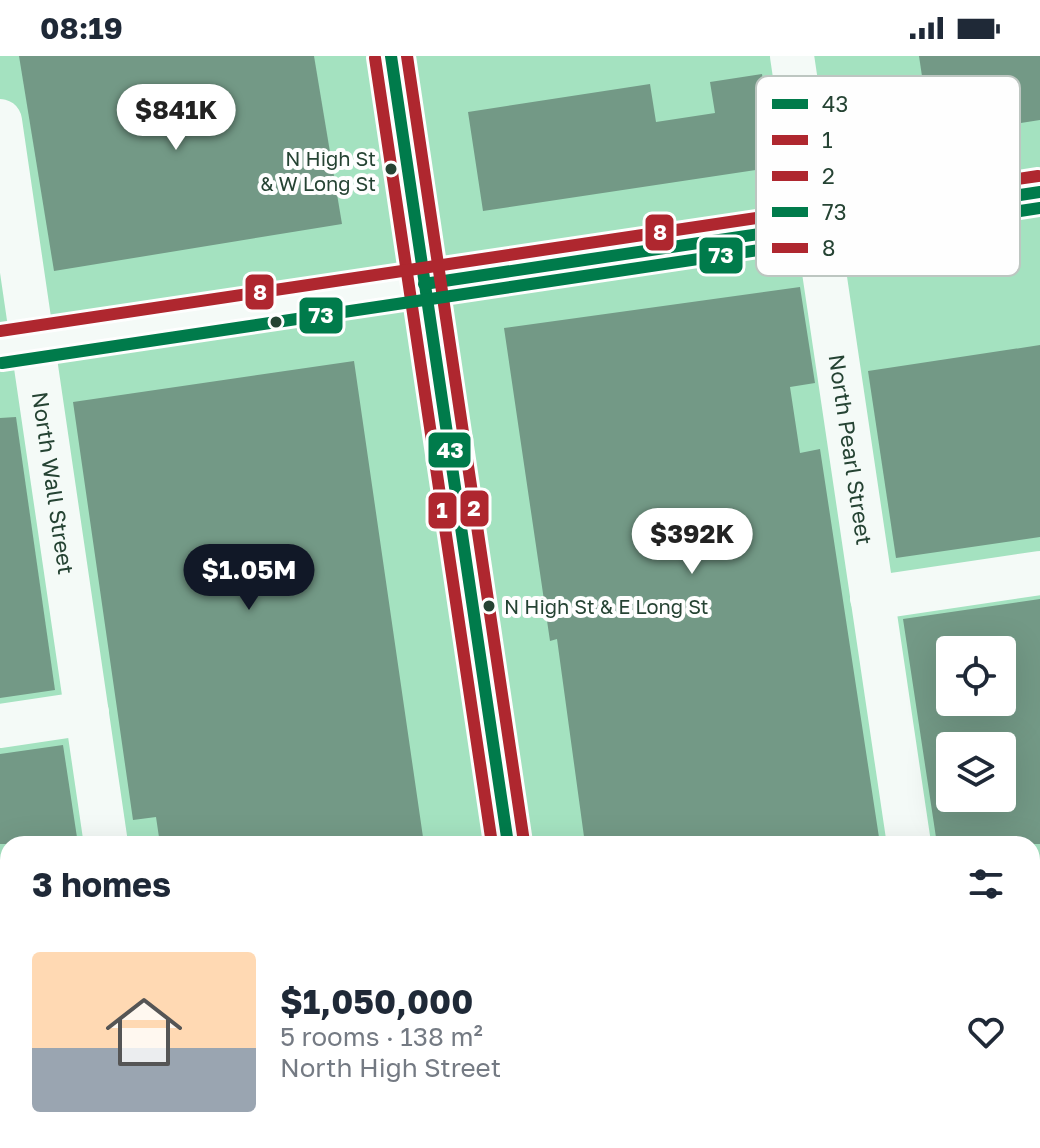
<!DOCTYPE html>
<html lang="en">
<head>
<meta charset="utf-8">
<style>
  body { margin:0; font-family:"Golos Text",sans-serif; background:#f6f6f7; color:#1f2937; height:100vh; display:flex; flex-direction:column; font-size:30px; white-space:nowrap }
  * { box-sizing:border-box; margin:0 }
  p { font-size:26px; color:#747a83 }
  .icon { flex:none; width:44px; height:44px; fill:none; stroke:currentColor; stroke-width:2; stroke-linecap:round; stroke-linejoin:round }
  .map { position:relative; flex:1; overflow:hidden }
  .sheet { position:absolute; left:0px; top:780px; width:1040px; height:312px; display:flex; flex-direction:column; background:#fff; border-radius:24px 24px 0 0; box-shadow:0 8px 32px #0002 }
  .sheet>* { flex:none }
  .tools { position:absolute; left:936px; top:580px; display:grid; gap:16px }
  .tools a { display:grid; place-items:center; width:80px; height:80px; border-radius:8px; background:#fff; box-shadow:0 8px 32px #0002; font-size:40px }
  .price { position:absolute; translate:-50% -68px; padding:0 18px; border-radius:28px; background:#fff; color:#222; font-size:26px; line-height:52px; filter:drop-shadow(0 2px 4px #0008) }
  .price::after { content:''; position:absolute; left:50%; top:48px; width:24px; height:18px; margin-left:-12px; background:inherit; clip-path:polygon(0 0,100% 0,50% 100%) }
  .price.selected { background:#111827; color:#fff }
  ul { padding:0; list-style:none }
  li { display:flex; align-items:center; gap:24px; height:200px; padding:0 32px }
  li+li { border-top:2px solid #e0e1e3 }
  li span { display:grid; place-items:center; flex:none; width:224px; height:160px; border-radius:8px; color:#555 }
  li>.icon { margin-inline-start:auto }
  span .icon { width:96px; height:96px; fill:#fffc; stroke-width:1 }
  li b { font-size:34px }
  h2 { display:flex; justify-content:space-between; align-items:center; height:96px; padding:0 32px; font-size:34px }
  .status { display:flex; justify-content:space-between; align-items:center; height:56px; padding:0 40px; background:#fff; direction:ltr }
  .status svg { height:22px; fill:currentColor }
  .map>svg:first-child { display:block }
  .built { fill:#a4e2c0; fill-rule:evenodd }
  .building { fill:#739986; fill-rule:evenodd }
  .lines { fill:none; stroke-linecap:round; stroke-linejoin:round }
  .minor { stroke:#f4faf7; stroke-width:44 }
  .major { stroke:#f4faf7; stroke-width:44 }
  .bus-1-casing { stroke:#fefefe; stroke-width:18 }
  .bus-2-casing { stroke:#fefefe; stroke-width:18 }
  .bus-3-casing { stroke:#fefefe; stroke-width:18 }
  .bus-4-casing { stroke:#fefefe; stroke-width:18 }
  .bus-5-casing { stroke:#fefefe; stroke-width:18 }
  .bus-1 { stroke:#007b4b; stroke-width:12 }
  .bus-2 { stroke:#af272f; stroke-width:12 }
  .bus-3 { stroke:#af272f; stroke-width:12 }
  .bus-4 { stroke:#007b4b; stroke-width:12 }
  .bus-5 { stroke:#af272f; stroke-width:12 }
  .bus-dot { fill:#254333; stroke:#fefefe; stroke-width:3 }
  .labels { text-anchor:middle; stroke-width:8; stroke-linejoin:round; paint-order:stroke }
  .bus-label { font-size:20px; fill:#254333; stroke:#fefefe; text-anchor:end }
  .street-label { font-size:22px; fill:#254333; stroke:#fefefe }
  .key { fill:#fefefe; stroke:#bdc6c1; stroke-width:2 }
  .key-label { font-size:22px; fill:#254333 }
  .line-badge { stroke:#fefefe; stroke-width:3 }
  .badge-label { font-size:22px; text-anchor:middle; font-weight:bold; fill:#fff }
</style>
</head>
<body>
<div class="status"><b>08:19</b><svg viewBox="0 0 49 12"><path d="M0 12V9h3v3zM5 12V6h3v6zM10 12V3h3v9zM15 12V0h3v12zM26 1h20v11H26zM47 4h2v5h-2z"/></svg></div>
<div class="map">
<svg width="1040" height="1092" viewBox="0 0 1040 1092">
  <rect width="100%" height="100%" fill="#b8dfc9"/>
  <path class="built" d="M 0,0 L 1040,0 L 1040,1092 L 0,1092 ZM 950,594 L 1002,594 L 1002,646 L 950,646 ZM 950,690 L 1002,690 L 1002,742 L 950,742 ZM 8,788 L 1032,788 L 1032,1084 L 8,1084 Z"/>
  <g class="building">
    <polygon points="19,0 314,0 342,168 54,215"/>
    <polygon points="919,0 1040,0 1040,64 931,81"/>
    <polygon points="762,18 776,111 483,155 468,56 650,28 656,66 715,57 710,26"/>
    <polygon points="800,231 815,327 790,331 800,397 820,393 880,788 585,788 557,583 550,585 504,272"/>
    <polygon points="1040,289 1040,481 896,502 868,315"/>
    <polygon points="354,305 424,788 160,788 156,761 133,764 73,346"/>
    <polygon points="16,361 55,634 0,642 0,362"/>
    <path d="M 1040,543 L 1040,788 L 937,788 L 903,563 ZM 950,594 L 1002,594 L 1002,646 L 950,646 ZM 950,690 L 1002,690 L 1002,742 L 950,742 Z"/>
    <polygon points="63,689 78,788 0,788 0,698"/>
  </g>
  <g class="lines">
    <g class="minor">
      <path id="s1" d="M 792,0 L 909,788"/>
      <path id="s2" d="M 0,65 L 106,788"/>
      <polyline points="872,542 1040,517"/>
      <polyline points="0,670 87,657"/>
      <polyline points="1032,904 1040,902"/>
      <polyline points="0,1060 8,1059"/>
      <polyline points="150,1084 151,1092"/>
      <polyline points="952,1084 953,1092"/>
    </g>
    <g class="major">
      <polyline points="391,0 508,788"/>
      <polyline points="0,291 1040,136"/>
      <polyline points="552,1084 553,1092"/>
    </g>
    <g class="bus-1-casing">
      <g id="bus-1">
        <polyline points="391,0 508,788"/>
        <polyline points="424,228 1040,136"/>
      </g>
    </g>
    <g class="bus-2-casing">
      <polyline id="bus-2" points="375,2 492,788"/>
    </g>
    <g class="bus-3-casing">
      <polyline id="bus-3" points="407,0 524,786"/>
    </g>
    <g class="bus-4-casing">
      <polyline id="bus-4" points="2,307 1040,152"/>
    </g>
    <g class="bus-5-casing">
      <polyline id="bus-5" points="0,275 1038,120"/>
    </g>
    <use href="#bus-1" class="bus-1"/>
    <use href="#bus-2" class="bus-2"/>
    <use href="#bus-3" class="bus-3"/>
    <use href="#bus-4" class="bus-4"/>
    <use href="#bus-5" class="bus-5"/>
  </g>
  <g class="bus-dot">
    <circle cx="391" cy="113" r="7"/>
    <circle cx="276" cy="266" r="7"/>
    <circle cx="489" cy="550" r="7"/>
  </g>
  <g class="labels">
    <g class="bus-label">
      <text x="376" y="110">N High St<tspan x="376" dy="25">&amp; W Long St</tspan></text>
      <text x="504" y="558" text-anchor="start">N High St &amp; E Long St</text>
    </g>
    <g class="street-label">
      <text dy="8" stroke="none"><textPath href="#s1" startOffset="398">North Pearl Street</textPath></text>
      <text dy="8" stroke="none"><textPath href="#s2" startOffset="366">North Wall Street</textPath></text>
    </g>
  </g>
  <rect x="756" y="20" width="264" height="200" rx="12" class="key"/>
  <rect x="772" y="43" width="36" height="10" fill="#007b4b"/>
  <rect x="772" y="79" width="36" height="10" fill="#af272f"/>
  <rect x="772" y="115" width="36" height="10" fill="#af272f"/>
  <rect x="772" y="151" width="36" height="10" fill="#007b4b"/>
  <rect x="772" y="187" width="36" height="10" fill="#af272f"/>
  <g class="key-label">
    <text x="822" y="56">43</text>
    <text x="822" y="92">1</text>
    <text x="822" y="128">2</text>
    <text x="822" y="164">73</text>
    <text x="822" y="200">8</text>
  </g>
  <g class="line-badge">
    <rect x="644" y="157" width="31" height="39" rx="8" fill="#af272f"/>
    <rect x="698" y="180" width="46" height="39" rx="8" fill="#007b4b"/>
    <rect x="244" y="217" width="31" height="38" rx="8" fill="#af272f"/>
    <rect x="298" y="240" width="46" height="39" rx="8" fill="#007b4b"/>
    <rect x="427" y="375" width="45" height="38" rx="8" fill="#007b4b"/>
    <rect x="459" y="433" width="31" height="39" rx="8" fill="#af272f"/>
    <rect x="427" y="435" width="31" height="39" rx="8" fill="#af272f"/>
  </g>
  <g class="badge-label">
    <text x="660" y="184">8</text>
    <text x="721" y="207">73</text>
    <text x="260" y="244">8</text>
    <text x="321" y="267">73</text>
    <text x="450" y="402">43</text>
    <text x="474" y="460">2</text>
    <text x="442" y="462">1</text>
  </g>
</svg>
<div class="tools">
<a><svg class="icon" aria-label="locate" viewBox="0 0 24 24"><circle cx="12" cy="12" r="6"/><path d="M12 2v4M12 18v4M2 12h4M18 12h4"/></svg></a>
<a><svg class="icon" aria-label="layers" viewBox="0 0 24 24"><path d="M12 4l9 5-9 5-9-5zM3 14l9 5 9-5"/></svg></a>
</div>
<b class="price" style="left:176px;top:96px">$841K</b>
<b class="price" style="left:692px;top:520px">$392K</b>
<b class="price selected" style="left:249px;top:556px">$1.05M</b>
<section class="sheet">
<h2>3 homes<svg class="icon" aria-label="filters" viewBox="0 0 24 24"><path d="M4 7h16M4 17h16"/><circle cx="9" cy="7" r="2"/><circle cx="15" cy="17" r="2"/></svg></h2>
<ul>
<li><span style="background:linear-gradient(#ffd9b3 60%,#9aa5b1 0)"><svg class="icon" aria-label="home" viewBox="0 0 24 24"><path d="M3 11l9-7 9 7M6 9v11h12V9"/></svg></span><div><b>$1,050,000</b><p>5 rooms · 138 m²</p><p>North High Street</p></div><svg class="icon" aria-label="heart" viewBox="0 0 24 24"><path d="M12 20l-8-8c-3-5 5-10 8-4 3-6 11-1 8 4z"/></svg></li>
</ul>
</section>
</div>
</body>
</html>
